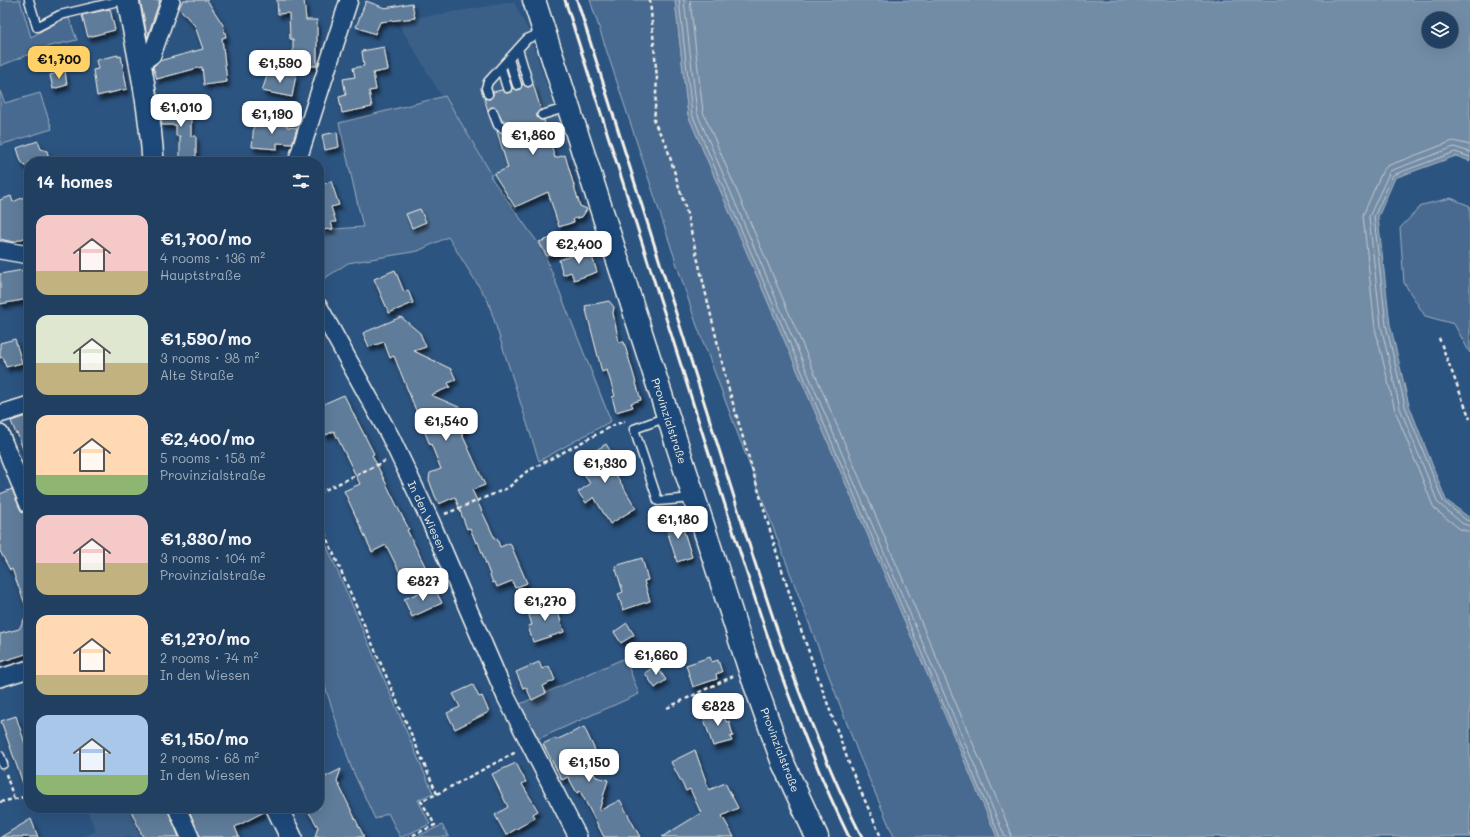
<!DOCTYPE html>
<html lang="en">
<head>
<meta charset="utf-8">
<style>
  body { margin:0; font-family:Mali,sans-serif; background:#2d4a6a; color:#f1f3f6; height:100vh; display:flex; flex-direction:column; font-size:15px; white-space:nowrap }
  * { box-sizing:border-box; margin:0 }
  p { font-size:13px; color:#a2afbd }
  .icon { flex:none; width:22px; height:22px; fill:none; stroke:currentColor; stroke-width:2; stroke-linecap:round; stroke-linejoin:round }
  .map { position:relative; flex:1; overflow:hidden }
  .side { position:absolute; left:24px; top:157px; width:300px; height:656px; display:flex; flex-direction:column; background:#213f61; border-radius:16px; box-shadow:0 4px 16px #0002,0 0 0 1px #3e5876 }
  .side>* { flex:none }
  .buttons { position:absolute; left:1422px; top:12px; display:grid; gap:8px }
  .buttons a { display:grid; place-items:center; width:36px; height:36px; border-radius:50%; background:#213f61; box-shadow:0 4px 16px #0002,0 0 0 1px #3e5876; font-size:20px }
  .price { position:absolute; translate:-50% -34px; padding:0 9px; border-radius:8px; background:#fff; color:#222; font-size:13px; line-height:26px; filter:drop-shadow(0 1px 2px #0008) }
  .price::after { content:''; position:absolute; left:50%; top:24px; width:12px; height:9px; margin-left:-6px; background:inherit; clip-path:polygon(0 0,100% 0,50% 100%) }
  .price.active { background:#ffd166; color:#111 }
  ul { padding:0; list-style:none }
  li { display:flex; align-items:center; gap:12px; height:100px; padding:0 12px }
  li span { display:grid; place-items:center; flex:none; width:112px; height:80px; border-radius:12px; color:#555 }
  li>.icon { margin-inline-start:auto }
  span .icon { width:48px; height:48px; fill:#fffc; stroke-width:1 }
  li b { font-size:17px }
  h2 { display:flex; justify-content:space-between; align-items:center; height:48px; padding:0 12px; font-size:17px }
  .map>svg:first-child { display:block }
  .built { fill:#3b6088 }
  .green { fill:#496b90; stroke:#9eaebc }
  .water { fill:#738ca6; stroke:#a7b4c0; fill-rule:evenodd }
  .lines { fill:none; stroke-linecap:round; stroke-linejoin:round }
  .shore { stroke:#c0c9ce; stroke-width:1 }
  .building { fill:#5e7b9a; stroke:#f4f1e8; filter:url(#shadow) }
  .service-casing { stroke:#f4f1e8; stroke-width:11 }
  .minor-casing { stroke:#f4f1e8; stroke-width:20 }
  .tertiary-casing { stroke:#f4f1e8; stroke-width:24 }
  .primary-casing { stroke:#f4f1e8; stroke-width:25 }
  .path { stroke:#f4f1e8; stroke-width:2.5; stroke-dasharray:4 3; stroke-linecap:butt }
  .service { stroke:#1f4a7a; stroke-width:8 }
  .minor { stroke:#1f4a7a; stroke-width:17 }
  .tertiary { stroke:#1f4a7a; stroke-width:21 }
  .primary { stroke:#1f4a7a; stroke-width:22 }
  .rail { stroke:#f4f1e8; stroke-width:3 }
  .labels { text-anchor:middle; stroke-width:3; stroke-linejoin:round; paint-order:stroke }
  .street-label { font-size:11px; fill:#f4f1e8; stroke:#1f4a7a }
</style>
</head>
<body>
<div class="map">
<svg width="1470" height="837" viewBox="0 0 1470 837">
  <defs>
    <filter id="shadow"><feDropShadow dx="2.5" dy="4.5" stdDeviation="2" flood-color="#0009"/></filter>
  </defs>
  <rect width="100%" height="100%" fill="#2c5481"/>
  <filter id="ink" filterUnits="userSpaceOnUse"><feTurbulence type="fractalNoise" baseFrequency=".025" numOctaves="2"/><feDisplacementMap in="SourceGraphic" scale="8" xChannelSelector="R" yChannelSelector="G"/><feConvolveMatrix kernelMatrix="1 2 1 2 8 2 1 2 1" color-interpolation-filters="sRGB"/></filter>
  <g filter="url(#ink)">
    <g class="built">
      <polygon points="514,2 527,28 566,142 492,175 446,97 442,97 397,21"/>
      <polygon points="86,808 167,808 179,837 83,837 96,831"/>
    </g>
    <g class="green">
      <polygon points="0,0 20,0 31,37 61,20 69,18 77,40 50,46 0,66"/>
      <polygon points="590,0 675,0 688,115 997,837 894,837 858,753 696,323"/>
      <polygon points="0,91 5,103 40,93 52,129 0,145"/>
      <polygon points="445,96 492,175 490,176 543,250 611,421 539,461 488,301 448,237 418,251 348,263 319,282 319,230 363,227 339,123"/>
      <polygon points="1451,198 1470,206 1470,353 1454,324 1425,316 1404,283 1400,228 1422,205"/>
      <polygon points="319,528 433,793 418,800 430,824 402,837 400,837 388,813 375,819 351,767 319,668"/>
      <polygon points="625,658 639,694 538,739 520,704"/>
      <polygon points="442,825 449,837 416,837"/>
    </g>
    <path class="water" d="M 675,0 L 1470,0 L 1470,161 L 1456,156 L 1395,178 L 1378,217 L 1390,324 L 1409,405 L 1446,500 L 1470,518 L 1470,837 L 997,837 L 688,115 ZM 1429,19 L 1451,19 L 1451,41 L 1429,41 Z"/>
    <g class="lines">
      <g class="shore">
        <polyline points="679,0 692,114 1000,837"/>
        <polyline points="684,0 697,113 1005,837"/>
        <polyline points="690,0 703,112 1010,830 1011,837"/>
        <polyline points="1470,145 1453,141 1387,166 1382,172 1363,215 1375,328 1395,410 1433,506 1437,511 1460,529 1470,532"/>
        <polyline points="1470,152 1454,147 1390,171 1369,217 1381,326 1400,408 1438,503 1463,524 1470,526"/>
        <polyline points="1470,157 1455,152 1393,175 1374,217 1386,325 1405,406 1443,501 1466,520 1470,521"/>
      </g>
    </g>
    <g class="building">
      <polygon points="140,0 160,0 147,38 144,18"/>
      <polygon points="183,0 207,0 223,25 226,37 222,38 227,82 204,85 202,67 157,79 153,67 159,61 203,49 195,26 179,8"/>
      <polygon points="277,0 304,0 306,20 317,20 317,66 293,66 293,39 290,39 289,13 278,14"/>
      <polygon points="366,1 385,8 412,3 415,18 380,22 375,34 356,27"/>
      <polygon points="110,9 115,30 88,37 82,15"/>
      <polygon points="384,47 388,70 373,73 376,90 369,91 372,107 342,113 339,97 346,95 343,79 355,77 353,68 364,66 362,51"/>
      <polygon points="118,55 118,57 121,56 127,89 97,96 93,70 98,69 96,60"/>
      <polygon points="272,70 296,75 292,97 262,91 268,73 271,74"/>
      <polygon points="65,71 67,85 53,89 50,75"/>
      <polygon points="523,83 527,87 533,84 541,110 537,113 537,117 540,120 544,120 555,158 565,155 580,206 587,209 582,217 573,219 574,222 559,227 548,192 515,207 494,174 508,168 497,131 503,133 510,131 513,124 509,121 502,121 496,108 491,107 488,111 484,98 490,99 493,95 493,92 502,90 506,93 511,92 512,88 519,90"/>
      <polygon points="176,102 191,102 191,136 196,136 196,162 180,162 180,136 176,136 176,125 162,125 159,105 176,104"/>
      <polygon points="254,122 287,125 287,127 297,128 292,144 277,143 277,149 252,147"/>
      <polygon points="337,132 339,147 325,150 322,135"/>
      <polygon points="38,141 41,149 47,151 50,162 29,162 29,165 25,166 21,161 17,148"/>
      <polygon points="321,177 324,184 331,181 339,205 331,207 336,222 331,222 333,229 319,230 319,178"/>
      <polygon points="11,196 13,202 24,197 29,209 29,236 14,242 0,239 0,200"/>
      <polygon points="420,209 426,222 412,228 406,214"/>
      <polygon points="560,235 565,250 547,256 539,242"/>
      <polygon points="590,250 597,272 574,280 571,272 563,275 559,260"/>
      <polygon points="29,269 29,299 0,304 0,274"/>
      <polygon points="395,270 404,292 408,290 413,303 389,313 374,279"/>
      <polygon points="609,301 614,307 613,313 619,342 624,342 641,400 631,403 633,407 616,412 612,397 615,396 607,370 602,372 585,306"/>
      <polygon points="401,317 420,333 426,347 414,351 451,369 456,380 448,383 450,387 431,395 468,411 473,423 465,426 467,430 461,432 485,485 472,490 495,539 497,538 500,547 510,543 527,583 515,588 512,581 497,587 495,582 493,583 478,542 476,543 470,528 467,529 455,497 439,504 435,496 429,480 430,473 441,469 431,444 430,445 394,356 390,358 384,342 369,347 363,333"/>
      <polygon points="15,339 22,363 6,367 3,357 0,358 0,343"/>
      <polygon points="344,395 374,454 372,455 403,518 409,529 407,530 426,568 403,579 386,545 372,552 363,532 344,491 360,484 334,431 326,435 323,430 319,432 319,406"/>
      <polygon points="29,415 29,460 27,460 17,433 16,434 11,421"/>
      <polygon points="606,444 620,466 613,470 636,508 610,524 594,497 586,503 578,492 590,484 577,462"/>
      <polygon points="12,489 20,509 23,513 29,515 29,653 0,662 0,634 19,629 28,612 12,569 10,570 0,551 0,494"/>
      <polygon points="680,519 692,557 677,562 665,524"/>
      <polygon points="642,558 648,580 644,581 650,601 623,610 618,594 623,592 615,566"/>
      <polygon points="434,587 442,603 412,617 404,599"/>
      <polygon points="555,602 564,632 533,642 528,626 532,625 528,612"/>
      <polygon points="627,623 634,635 621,643 614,632"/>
      <polygon points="710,657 712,662 718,660 722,672 716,674 717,679 693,687 686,665"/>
      <polygon points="539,662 542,669 549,666 555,680 543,686 546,693 532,700 526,687 523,688 516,672"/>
      <polygon points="656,665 666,680 655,688 645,673"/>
      <polygon points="473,685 479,697 482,696 489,712 455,729 447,713 460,707 453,694"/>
      <polygon points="722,708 726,722 729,721 733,736 730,737 732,741 713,746 702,713"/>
      <polygon points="16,716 29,756 29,795 27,795 1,721"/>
      <polygon points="584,727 595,750 584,755 596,777 608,780 599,811 620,800 640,837 604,837 580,791 577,793 568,777 562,780 543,744 555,738 556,740"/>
      <polygon points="695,750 709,790 725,783 738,808 722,816 734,837 662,837 701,813 690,789 686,791 671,762"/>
      <polygon points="516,763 526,782 522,784 538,811 533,814 535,818 506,835 495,815 508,807 492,774"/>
      <polygon points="341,769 337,781 364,837 315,837 318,827 306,808 319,808 319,780"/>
      <polygon points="130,808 167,808 179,837 143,837"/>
      <polygon points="192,808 265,808 266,811 235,827 239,837 200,837 189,810"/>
      <polygon points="31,819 38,837 1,837"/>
    </g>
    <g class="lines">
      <g class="service-casing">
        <g id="service">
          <polyline points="29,0 37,27 60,15 123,0"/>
          <polyline points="518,49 528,82"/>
          <polyline points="509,59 517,85"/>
          <polyline points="501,68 507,88"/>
          <polyline points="488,94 486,88 488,82 527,39 543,32"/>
          <polyline points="493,112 498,125 503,128 508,126"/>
          <polyline points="542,115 568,107"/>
          <polyline points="667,417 634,429 658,501 693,498"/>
          <polyline points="0,756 3,764"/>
        </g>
      </g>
      <g class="minor-casing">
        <g id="minor">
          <polyline points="141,63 152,55 171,0"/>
          <polyline points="297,162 349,0"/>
          <polyline points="0,250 29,255"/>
          <polyline points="319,307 390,436 430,520 506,697 578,837"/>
          <polyline points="0,414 29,405"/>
          <polyline points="0,434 29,505"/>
          <polyline points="0,678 29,669"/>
          <polyline points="177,808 190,837"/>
        </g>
      </g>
      <g class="tertiary-casing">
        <g id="tertiary">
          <path d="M 128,0 C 138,54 150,107 153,162"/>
          <polyline points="277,808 291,837"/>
        </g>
      </g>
      <g class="primary-casing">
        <polyline id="primary" points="534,0 749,668 783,763 817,837"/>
      </g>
      <g class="path">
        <polyline points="650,0 657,79 654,122 666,144 686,210 727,383 777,554 800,627 851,769 881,837"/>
        <polyline points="1439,338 1470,419"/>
        <polyline points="319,493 385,461"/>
        <polyline points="445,514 508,488 526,472 614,425 625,421"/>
        <polyline points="319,520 437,794 421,801 435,825 409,837"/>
        <polyline points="667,708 733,676"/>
        <polyline points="6,774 14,799"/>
        <polyline points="437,794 516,752"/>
        <polyline points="0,802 29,796"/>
      </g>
      <use href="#service" class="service"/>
      <use href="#minor" class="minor"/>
      <use href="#tertiary" class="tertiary"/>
      <use href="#primary" class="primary"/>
      <g class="rail">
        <path d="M 565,0 C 611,147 658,294 705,441 C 747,575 787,710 849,837"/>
        <path d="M 577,0 C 626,154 674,308 723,462 C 763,589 802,718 862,837"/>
      </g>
    </g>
  </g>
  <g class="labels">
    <g class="street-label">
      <text transform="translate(669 421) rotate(72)" y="4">Provinzialstraße</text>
      <text transform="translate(427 516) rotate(65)" y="4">In den Wiesen</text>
      <text transform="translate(780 750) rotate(69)" y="4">Provinzialstraße</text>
    </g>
  </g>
</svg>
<div class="buttons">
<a><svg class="icon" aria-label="layers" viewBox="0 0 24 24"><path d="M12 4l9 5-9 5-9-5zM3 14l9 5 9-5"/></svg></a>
</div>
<b class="price active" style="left:59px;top:80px">€1,700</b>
<b class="price" style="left:280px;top:84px">€1,590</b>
<b class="price" style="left:181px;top:128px">€1,010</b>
<b class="price" style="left:272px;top:135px">€1,190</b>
<b class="price" style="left:533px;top:156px">€1,860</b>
<b class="price" style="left:579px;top:265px">€2,400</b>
<b class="price" style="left:446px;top:442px">€1,540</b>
<b class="price" style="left:605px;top:484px">€1,330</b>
<b class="price" style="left:678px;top:540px">€1,180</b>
<b class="price" style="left:423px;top:602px">€827</b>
<b class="price" style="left:545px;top:622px">€1,270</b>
<b class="price" style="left:656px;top:676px">€1,660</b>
<b class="price" style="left:718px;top:727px">€828</b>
<b class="price" style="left:589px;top:783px">€1,150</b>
<section class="side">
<h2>14 homes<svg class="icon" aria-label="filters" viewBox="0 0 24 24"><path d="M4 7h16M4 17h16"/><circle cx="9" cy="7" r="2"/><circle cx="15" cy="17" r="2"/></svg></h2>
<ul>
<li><span style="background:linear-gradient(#f6c9c9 70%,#c2b280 0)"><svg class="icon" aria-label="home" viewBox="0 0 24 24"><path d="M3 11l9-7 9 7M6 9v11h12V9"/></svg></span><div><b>€1,700/mo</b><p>4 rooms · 136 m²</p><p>Hauptstraße</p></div></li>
<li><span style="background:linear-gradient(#dfe7d0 60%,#c2b280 0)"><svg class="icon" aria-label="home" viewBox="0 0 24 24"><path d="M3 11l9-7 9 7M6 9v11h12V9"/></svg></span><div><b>€1,590/mo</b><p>3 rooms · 98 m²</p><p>Alte Straße</p></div></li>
<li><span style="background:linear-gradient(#ffd9b3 75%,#8fb573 0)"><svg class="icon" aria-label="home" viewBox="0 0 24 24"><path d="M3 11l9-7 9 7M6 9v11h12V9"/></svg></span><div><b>€2,400/mo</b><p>5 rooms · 158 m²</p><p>Provinzialstraße</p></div></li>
<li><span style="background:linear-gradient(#f6c9c9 60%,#c2b280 0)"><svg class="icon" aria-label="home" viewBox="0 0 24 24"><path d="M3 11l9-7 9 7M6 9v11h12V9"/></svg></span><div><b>€1,330/mo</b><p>3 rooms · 104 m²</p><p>Provinzialstraße</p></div></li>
<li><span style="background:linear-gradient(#ffd9b3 75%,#c2b280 0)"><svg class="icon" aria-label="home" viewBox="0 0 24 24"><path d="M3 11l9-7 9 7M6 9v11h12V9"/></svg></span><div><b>€1,270/mo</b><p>2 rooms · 74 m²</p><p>In den Wiesen</p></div></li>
<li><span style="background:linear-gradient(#a9c7e8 75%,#8fb573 0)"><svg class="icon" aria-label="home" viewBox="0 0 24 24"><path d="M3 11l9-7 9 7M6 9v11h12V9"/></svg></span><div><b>€1,150/mo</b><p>2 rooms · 68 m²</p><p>In den Wiesen</p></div></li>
</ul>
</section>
</div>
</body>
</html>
